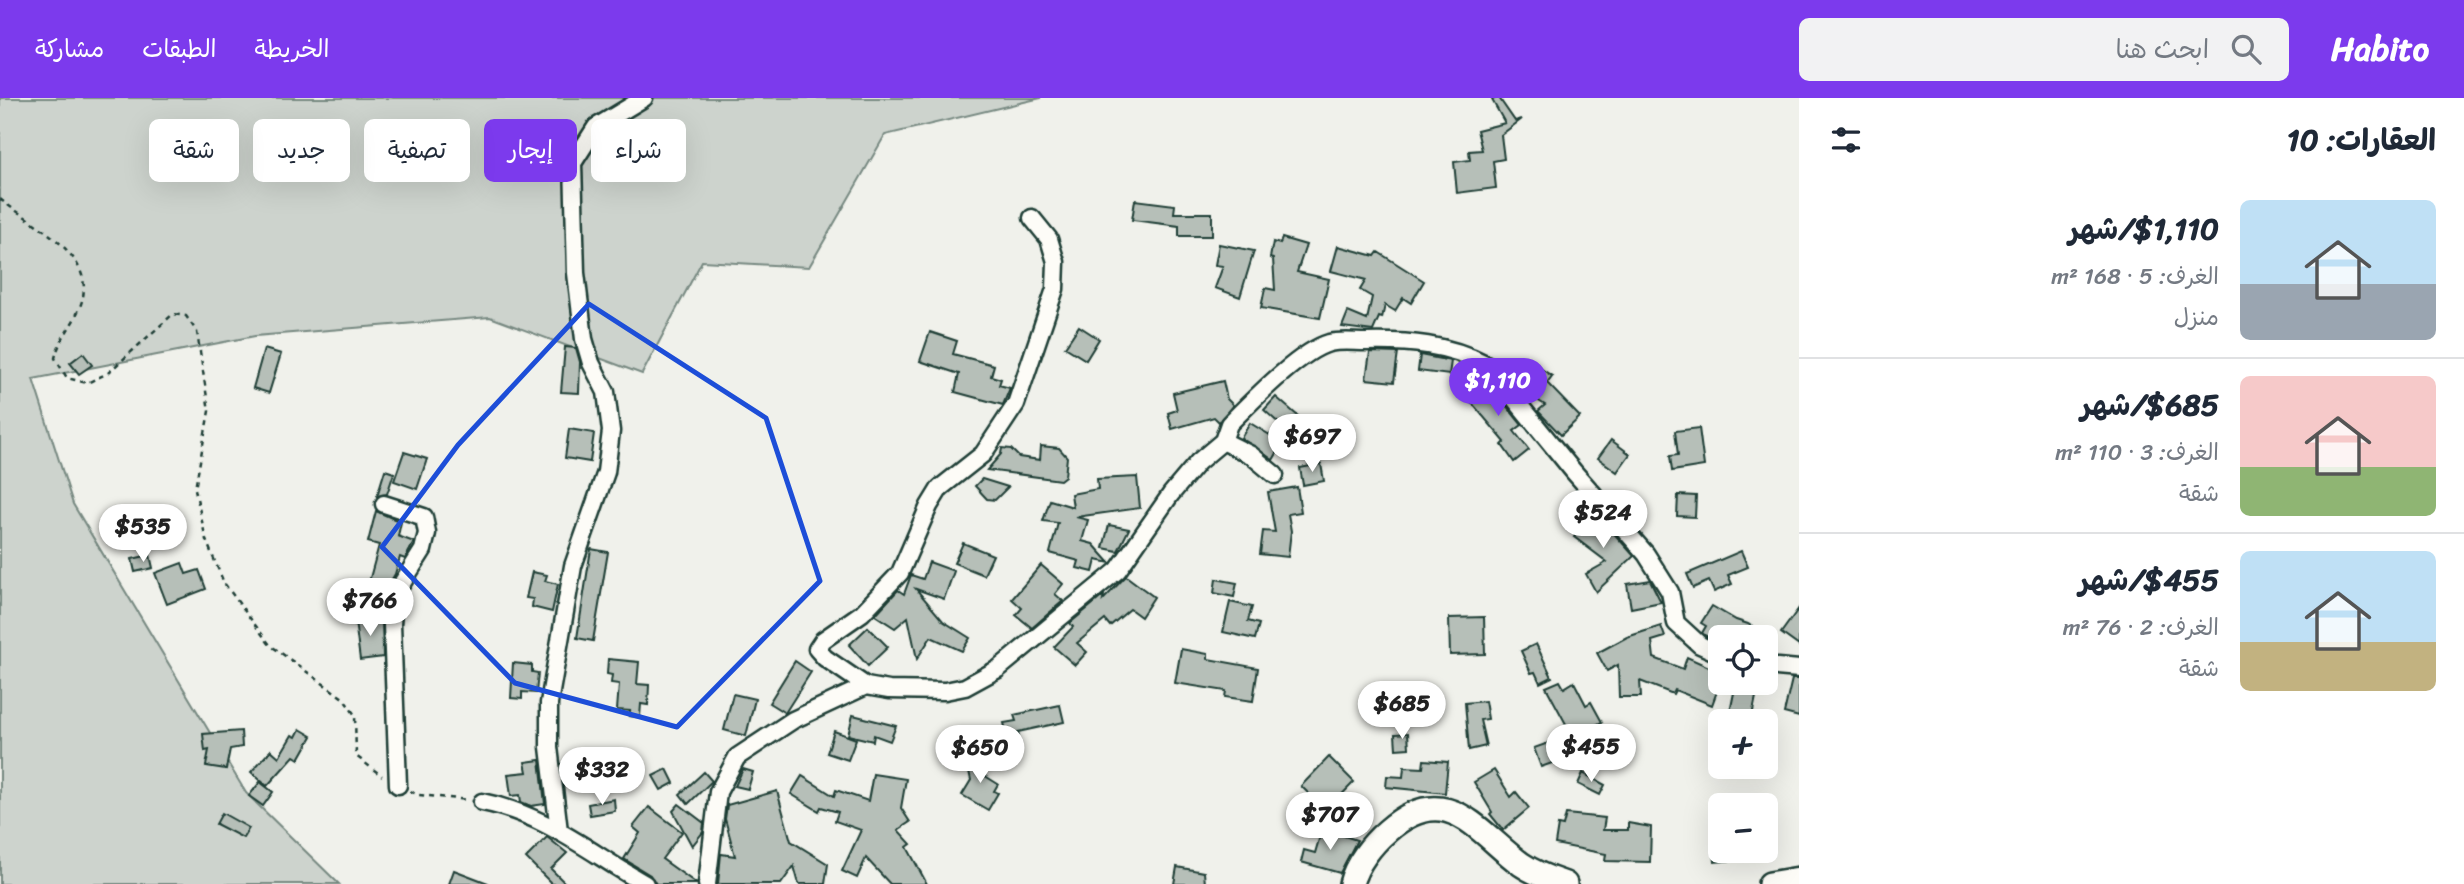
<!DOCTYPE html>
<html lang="ar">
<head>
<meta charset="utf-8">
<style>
  body { margin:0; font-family:Sriracha,"Playpen Sans Arabic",sans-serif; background:#f2f2f3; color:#1f2937; direction:rtl; height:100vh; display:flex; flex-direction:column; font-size:26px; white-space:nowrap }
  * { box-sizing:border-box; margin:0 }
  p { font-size:23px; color:#747a83 }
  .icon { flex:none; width:38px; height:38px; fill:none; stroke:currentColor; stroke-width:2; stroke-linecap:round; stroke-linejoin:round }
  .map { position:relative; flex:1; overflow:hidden; direction:ltr }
  .side { display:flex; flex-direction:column; background:#fff; width:665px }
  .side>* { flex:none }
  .banner { position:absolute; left:21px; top:21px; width:665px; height:63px; direction:rtl; display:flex; gap:14px }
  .tools { position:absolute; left:1708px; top:527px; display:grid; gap:14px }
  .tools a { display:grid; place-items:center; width:70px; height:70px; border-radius:10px; background:#fff; box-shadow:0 7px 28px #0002; font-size:35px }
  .price { position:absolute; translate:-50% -60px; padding:0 16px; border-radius:24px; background:#fff; color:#222; font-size:23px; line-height:46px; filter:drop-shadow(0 2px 4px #0008) }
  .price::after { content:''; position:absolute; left:50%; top:42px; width:21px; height:16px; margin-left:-10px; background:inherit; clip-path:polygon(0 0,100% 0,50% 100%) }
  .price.active { background:#7c3aed; color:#fff }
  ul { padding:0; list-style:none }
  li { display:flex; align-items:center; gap:21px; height:175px; padding:0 28px }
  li+li { border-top:2px solid #e0e1e3 }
  li span { display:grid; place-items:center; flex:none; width:196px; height:140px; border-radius:10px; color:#555 }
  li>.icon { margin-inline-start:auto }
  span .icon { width:84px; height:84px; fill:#fffc; stroke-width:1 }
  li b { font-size:30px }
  h2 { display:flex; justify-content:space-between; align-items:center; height:84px; padding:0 28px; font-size:30px }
  .chip { padding:0 24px; border-radius:10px; background:#fff; box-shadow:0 7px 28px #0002; font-size:24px; line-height:63px }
  .chip.active { background:#7c3aed; color:#fff }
  header { display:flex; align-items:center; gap:42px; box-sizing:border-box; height:98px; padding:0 35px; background:#7c3aed; color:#fff }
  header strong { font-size:33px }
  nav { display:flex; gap:38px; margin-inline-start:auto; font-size:24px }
  .search { width:490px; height:63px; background:#f2f2f3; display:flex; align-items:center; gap:18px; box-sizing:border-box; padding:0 24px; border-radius:10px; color:#747a83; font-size:26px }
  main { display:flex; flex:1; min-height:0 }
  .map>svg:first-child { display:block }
  .green { fill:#cdd3cd; stroke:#768880; stroke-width:2 }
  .building { fill:#b6bfb8; stroke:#1f3d34; stroke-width:2 }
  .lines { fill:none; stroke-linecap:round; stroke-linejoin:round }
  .street-casing { stroke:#1f3d34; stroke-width:21 }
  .secondary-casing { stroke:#1f3d34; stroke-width:28 }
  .path { stroke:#1f3d34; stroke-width:2.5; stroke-dasharray:5 5; stroke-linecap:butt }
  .street { stroke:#fdfcf7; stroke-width:16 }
  .secondary { stroke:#fdfcf7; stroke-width:23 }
  .marked { fill:none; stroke:#1d4ed8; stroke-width:5; stroke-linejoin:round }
</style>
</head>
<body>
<header>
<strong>Habito</strong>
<div class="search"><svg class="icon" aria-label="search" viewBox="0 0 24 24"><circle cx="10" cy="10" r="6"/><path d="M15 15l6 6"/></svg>ابحث هنا</div>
<nav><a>الخريطة</a><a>الطبقات</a><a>مشاركة</a></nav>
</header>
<main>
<section class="side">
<h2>العقارات: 10<svg class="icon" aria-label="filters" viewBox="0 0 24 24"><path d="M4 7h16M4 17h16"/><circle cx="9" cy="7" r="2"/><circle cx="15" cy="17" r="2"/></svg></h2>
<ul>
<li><span style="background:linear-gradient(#bfe0f5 60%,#9aa5b1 0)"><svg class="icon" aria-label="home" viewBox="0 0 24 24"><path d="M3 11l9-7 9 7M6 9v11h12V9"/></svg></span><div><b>$1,110/شهر</b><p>الغرف: 5 · 168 m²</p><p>منزل</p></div></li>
<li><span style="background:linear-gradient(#f6c9c9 65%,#8fb573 0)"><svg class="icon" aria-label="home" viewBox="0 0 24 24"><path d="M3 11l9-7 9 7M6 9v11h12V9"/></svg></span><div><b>$685/شهر</b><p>الغرف: 3 · 110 m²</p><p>شقة</p></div></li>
<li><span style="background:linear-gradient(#bfe0f5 65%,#c2b280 0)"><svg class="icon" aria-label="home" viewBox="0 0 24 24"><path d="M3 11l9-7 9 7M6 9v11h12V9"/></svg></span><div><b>$455/شهر</b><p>الغرف: 2 · 76 m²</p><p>شقة</p></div></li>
</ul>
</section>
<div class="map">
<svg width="1799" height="786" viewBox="0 0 1799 786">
  <rect width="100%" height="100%" fill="#f0f1eb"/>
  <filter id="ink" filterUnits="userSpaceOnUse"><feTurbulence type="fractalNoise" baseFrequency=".0143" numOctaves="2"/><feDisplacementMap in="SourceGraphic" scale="14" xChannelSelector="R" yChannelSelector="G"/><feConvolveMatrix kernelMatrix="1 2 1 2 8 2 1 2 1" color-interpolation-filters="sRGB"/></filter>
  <g filter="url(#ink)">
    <polygon class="green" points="0,0 1041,0 885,37 809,169 702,163 642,276 490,219 255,238 33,281 73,406 246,695 339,786 0,786"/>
    <g class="building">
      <polygon points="1496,0 1499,0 1515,23 1522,21 1501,37 1504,61 1493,63 1496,90 1457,95 1454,64 1470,62 1469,53 1482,52 1477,32 1505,25 1492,2"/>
      <polygon points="1135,102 1175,107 1174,115 1212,115 1212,138 1179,138 1179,128 1132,122"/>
      <polygon points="1282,140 1306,147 1297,174 1329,181 1320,220 1261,210 1265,190 1275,192 1273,161 1270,160 1273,144 1280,146"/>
      <polygon points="1219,146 1254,153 1240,199 1215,190 1223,168 1215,167"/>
      <polygon points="1338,148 1375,158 1378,154 1424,183 1411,205 1403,200 1395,213 1385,207 1382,220 1379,219 1373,233 1342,229 1348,214 1367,222 1372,199 1360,192 1366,182 1331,173"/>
      <polygon points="1079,228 1099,241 1086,262 1065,249"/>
      <polygon points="930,234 957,243 953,256 994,267 991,278 1001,281 999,287 1010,290 1003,307 955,294 959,276 920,263"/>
      <polygon points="565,249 576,250 580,264 579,295 561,294"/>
      <polygon points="264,251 281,256 269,295 253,290"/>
      <polygon points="1370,254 1398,255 1394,284 1366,281"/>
      <polygon points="83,255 92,267 79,276 70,265"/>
      <polygon points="1420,257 1451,263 1449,277 1418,273"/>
      <polygon points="1523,259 1552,278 1547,285 1580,319 1561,337 1538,313 1545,307 1520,291 1510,279"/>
      <polygon points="1485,281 1522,327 1514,333 1529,352 1514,364 1502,347 1505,344 1465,297"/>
      <polygon points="1223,283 1227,301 1233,307 1219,324 1214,319 1172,331 1168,315 1177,312 1173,295"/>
      <polygon points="1276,299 1313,331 1301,345 1264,312"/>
      <polygon points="1250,325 1283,345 1273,362 1241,340"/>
      <polygon points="1699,330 1704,368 1672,373 1670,358 1678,357 1675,333"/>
      <polygon points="569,331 594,335 590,364 565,360"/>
      <polygon points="1611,342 1630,356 1617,374 1598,360"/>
      <polygon points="1041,348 1059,350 1067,359 1065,378 1060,382 987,372 1001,356 1002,350 1011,351 1019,359 1040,362"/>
      <polygon points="404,354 427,361 417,391 394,383"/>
      <polygon points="1321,366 1324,383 1303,387 1300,370"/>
      <polygon points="385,372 394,375 387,396 377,398"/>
      <polygon points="1137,379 1140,410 1076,419 1088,422 1082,443 1093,446 1110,465 1096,462 1093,474 1077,470 1079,463 1050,455 1058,425 1043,423 1050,402 1073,409 1071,396 1098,391 1097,381"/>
      <polygon points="982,381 1008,389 995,402 987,401 975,388"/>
      <polygon points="1297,389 1301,414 1288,416 1291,433 1288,459 1260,456 1263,433 1275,434 1268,394"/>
      <polygon points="1678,397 1696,398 1695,419 1677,418"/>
      <polygon points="376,413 401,424 398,438 414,444 405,461 400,459 395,476 385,493 383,507 364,502 379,447 368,444"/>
      <polygon points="1594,413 1634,458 1596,494 1586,476 1607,464 1574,439"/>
      <polygon points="1109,427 1129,431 1118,453 1103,450"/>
      <polygon points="963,445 993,457 984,477 954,465"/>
      <polygon points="591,451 608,454 593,543 577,540"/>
      <polygon points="1741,453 1748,469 1728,477 1732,486 1714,494 1709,483 1693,490 1687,476"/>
      <polygon points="150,457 153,470 135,474 132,461"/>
      <polygon points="929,464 954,473 944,501 916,491 943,523 970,540 962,553 931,539 917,561 908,519 895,530 875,517 898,492 904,496 911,477 923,481"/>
      <polygon points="182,465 186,476 199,472 206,491 167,506 155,475"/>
      <polygon points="1041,467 1063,486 1055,496 1063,503 1032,530 1016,517 1022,510 1012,501"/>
      <polygon points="532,474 547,477 545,483 558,486 552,514 532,509 533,501 526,500"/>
      <polygon points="1126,478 1154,499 1141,519 1130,511 1110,528 1105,522 1077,545 1087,554 1075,567 1054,549 1073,529 1070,525 1104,497 1103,502"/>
      <polygon points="1216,481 1237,485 1234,499 1214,495"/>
      <polygon points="1650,482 1661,504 1631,510 1627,486"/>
      <polygon points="1230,504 1252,509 1248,523 1259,526 1255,541 1223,534"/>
      <polygon points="1712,508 1736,522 1748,526 1768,539 1718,539 1716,542 1706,538 1702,535 1706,528 1701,525"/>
      <polygon points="1799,510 1799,548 1781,535"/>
      <polygon points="382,519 383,559 360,562 355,523"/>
      <polygon points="1484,519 1485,556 1450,557 1449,520"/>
      <polygon points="1661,528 1665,539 1652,543 1654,560 1683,571 1687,559 1720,574 1720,585 1712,607 1675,592 1673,596 1640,583 1641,599 1619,599 1618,567 1607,573 1597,555 1627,539"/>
      <polygon points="868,529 888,549 868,568 849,547"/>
      <polygon points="1536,546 1552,579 1540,585 1535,574 1531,575 1521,553"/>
      <polygon points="1181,551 1208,556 1208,561 1258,570 1253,603 1225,599 1226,593 1175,585"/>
      <polygon points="608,561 639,564 637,586 649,587 648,607 641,606 640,619 629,618 630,613 617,612 619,586 611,585 612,577 607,576"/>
      <polygon points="795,563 811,574 785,615 769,605"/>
      <polygon points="513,565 532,567 532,574 538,575 536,595 522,594 522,601 511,600"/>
      <polygon points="1792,581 1799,581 1799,619 1784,615"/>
      <polygon points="1560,583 1564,590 1574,584 1586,607 1591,604 1602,624 1573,639 1546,589"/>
      <polygon points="1736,585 1758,589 1751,623 1729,619"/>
      <polygon points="733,596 755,601 746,638 724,632"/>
      <polygon points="1485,603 1488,621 1480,622 1486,648 1469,652 1465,605"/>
      <polygon points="1060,607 1064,624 1018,634 1019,638 1008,640 1004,625 1016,623 1014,617"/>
      <polygon points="853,617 896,628 890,643 874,637 873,643 848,637"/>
      <polygon points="300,631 312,638 299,661 294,658 267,688 251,674 271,652 279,659 292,637 296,639"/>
      <polygon points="241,633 242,649 230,651 226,671 206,668 209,652 205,653 203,636"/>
      <polygon points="834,633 856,641 848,662 827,655"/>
      <polygon points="1408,635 1409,650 1396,651 1395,636"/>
      <polygon points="1554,643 1561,662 1541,669 1534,650"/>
      <polygon points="599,652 600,659 612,658 615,680 588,684 584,655"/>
      <polygon points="979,658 982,676 998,686 994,693 998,695 988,712 962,697 971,682 966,660"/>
      <polygon points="1329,659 1354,684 1326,713 1301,688"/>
      <polygon points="540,662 545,706 531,708 521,704 520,697 511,698 508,676 527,674 525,664"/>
      <polygon points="1424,662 1448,664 1445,695 1386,689 1387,678 1403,679 1404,669 1423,670"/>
      <polygon points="667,671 674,685 661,692 653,678"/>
      <polygon points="743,671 753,674 748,691 735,688"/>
      <polygon points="1494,672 1511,699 1516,694 1529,710 1503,732 1490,716 1492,714 1474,684"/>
      <polygon points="704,674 712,683 688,706 680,696"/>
      <polygon points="1583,675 1605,687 1600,697 1578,686"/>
      <polygon points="873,676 906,681 901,710 910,724 898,732 911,746 907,749 927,786 890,786 866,760 857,780 842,773 861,732 835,723 838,714 821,709 819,713 791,696 802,678 834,698 836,692 868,703"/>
      <polygon points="260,684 273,694 263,708 249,698"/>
      <polygon points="777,693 791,743 828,766 825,786 799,786 794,768 781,786 718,786 721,756 735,758 725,721 727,707"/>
      <polygon points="614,701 615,713 590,717 588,706"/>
      <polygon points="679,706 704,725 703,734 692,748 673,713"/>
      <polygon points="649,709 682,734 662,761 697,786 656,786 650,777 624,761 640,735 633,729"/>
      <polygon points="222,715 249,730 243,740 216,726"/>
      <polygon points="1566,716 1605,720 1603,732 1628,732 1628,725 1651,729 1650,764 1605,763 1606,756 1555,746 1558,727 1563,728"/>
      <polygon points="1322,731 1357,742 1340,775 1301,764 1304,752 1315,755"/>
      <polygon points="547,739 567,755 551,771 566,786 552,786 526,760"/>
      <polygon points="1714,752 1753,752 1754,760 1715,764"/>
      <polygon points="1177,769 1204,774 1205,786 1174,786"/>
      <polygon points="454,772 488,785 488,786 449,786"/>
    </g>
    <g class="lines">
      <g class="street-casing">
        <g id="street">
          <polyline points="1223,343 1251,357 1275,377"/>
          <polyline points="384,406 424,419 427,435 423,452 394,498 392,526 398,687"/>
          <polyline points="1766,568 1799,571"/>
          <polyline points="866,588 825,560 817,551 823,542 862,515 900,475 929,408 940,390 983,356 1016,306 1055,191 1056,164 1049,141 1032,120"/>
          <path d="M 482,704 C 545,716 589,754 645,786"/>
          <polyline points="559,733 549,649 549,605 573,468 606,374 611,333 606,294 591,265 584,241 576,175 573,65 596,29 644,0"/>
          <path d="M 707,786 L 718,694 L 737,659 L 793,622 L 866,588 L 889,592 L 945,593 L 965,589 L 998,571 L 1118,472 L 1171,396 L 1198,364 L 1223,343 L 1229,326 C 1251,304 1300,253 1329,245 C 1341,242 1354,244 1366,244 C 1409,243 1447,246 1486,266 L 1574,374 L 1646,456 L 1670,494 L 1676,525 L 1700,547 L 1720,556"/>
        </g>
      </g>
      <g class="secondary-casing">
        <g id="secondary">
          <path d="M 1351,786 C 1356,766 1372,746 1387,733 C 1447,680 1477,734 1521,766 C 1534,775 1550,781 1565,786"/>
          <polyline points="1770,786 1799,781"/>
        </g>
      </g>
      <g class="path">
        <path d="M 0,101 C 32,127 103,158 79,211 C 71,231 61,237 55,260 L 67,280 L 87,285 L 108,275 L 173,216 L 186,218 L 197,234 L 209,313 L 195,391 L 206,442 L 224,485 L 270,547 L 343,600 L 355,617 L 356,658 L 382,678"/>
        <polyline points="410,693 419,697 468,702"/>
      </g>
      <use href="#street" class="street"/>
      <use href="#secondary" class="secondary"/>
    </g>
  </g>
  <path class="marked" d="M 589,206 L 766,320 L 820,483 L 677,629 L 515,585 L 382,449 L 458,347 Z"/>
</svg>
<div class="tools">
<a><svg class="icon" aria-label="locate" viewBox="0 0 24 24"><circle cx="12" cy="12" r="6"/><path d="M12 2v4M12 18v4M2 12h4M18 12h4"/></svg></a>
<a>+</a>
<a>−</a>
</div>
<b class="price active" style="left:1498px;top:320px">$1,110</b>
<b class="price" style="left:1312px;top:376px">$697</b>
<b class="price" style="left:1603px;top:452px">$524</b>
<b class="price" style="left:143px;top:466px">$535</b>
<b class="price" style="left:370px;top:540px">$766</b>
<b class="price" style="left:1402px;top:643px">$685</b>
<b class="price" style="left:1591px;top:686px">$455</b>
<b class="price" style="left:980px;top:687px">$650</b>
<b class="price" style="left:602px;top:709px">$332</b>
<b class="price" style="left:1330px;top:754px">$707</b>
<div class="banner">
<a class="chip">شراء</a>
<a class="chip active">إيجار</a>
<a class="chip">تصفية</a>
<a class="chip">جديد</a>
<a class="chip">شقة</a>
</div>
</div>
</main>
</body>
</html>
